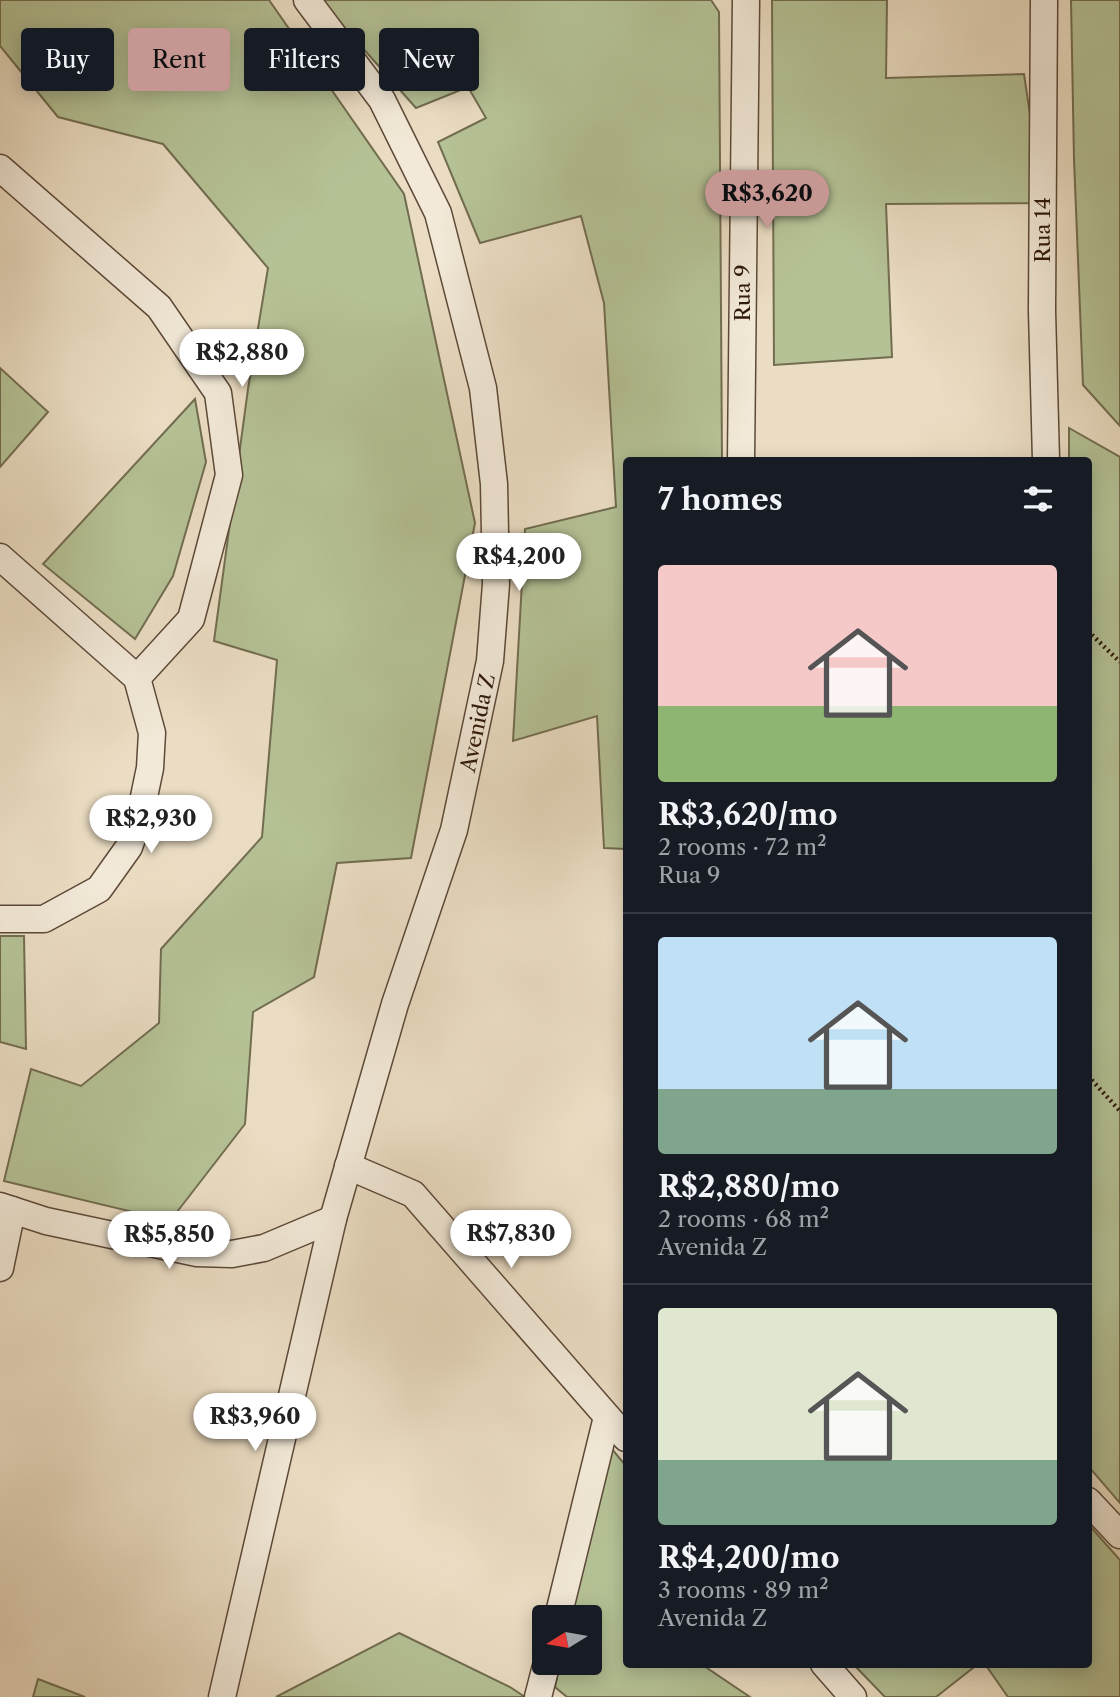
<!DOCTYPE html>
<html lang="en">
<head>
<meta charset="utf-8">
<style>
  body { margin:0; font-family:"Libre Caslon Text",serif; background:#20242c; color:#f1f3f6; height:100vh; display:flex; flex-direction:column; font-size:26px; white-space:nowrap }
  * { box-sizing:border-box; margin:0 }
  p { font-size:23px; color:#9ea1a6 }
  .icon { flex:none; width:38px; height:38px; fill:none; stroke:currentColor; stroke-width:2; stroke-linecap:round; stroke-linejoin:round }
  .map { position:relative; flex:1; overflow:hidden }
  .sheet { position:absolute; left:623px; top:457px; width:469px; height:1211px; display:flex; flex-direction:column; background:#171b24; border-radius:7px; box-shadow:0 4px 18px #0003 }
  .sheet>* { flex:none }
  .top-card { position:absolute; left:21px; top:28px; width:497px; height:63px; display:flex; gap:14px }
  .needle { width:46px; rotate:259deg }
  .fabs { position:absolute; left:532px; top:1605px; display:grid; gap:14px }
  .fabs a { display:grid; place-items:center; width:70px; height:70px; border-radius:7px; background:#171b24; box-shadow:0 4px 18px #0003; font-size:35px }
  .price { position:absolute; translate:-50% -60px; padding:0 16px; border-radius:24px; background:#fff; color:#222; font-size:23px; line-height:46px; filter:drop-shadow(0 2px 4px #0008) }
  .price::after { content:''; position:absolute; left:50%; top:42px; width:21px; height:16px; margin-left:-10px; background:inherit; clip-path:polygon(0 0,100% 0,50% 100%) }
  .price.selected { background:#c59692; color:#111 }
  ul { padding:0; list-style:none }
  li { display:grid; align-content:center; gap:14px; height:371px; padding:0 35px }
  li+li { border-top:2px solid #363941 }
  li span { display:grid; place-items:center; height:217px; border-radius:7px; color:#555 }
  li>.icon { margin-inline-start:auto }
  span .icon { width:126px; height:126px; fill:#fffc; stroke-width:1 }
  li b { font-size:30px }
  h2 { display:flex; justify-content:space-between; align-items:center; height:84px; padding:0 35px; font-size:30px }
  .pill { padding:0 24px; border-radius:7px; background:#171b24; box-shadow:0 4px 18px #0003; font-size:24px; line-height:63px }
  .pill.selected { background:#c59692; color:#111 }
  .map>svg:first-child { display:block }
  .green { fill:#b5c296; stroke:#726d50; stroke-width:2 }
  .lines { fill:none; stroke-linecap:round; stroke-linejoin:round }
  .minor-casing { stroke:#5d4939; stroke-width:29 }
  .path { stroke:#2e180b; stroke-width:4.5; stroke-dasharray:2 3.5; stroke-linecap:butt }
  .minor { stroke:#f2e9d8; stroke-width:26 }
  .labels { text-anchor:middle; stroke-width:5; stroke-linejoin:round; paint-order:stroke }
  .street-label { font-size:21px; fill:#2e180b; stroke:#f2e9d8 }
</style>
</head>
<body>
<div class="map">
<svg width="1120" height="1697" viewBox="0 0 1120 1697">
  <rect width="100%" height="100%" fill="#ebddc3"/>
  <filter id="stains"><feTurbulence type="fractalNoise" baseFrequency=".00286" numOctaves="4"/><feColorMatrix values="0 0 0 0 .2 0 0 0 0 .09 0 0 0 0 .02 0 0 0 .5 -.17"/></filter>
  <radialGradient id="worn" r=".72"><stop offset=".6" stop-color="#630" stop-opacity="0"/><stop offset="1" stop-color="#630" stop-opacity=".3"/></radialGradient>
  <g class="green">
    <polygon points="0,0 269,0 404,194 475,523 411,858 337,863 314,977 253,1012 245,1124 170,1221 4,1181 31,1069 81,1086 159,1023 161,949 262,837 277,660 214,641 248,389 268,268 163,144 58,117 0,46"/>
    <polygon points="320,0 711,0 719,12 722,460 626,460 626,849 604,848 597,716 513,741 525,529 616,507 604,303 581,216 480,243 438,142 486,118 468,87 416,108"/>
    <polygon points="772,0 887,0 886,78 1024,74 1043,203 886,204 892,357 774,365"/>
    <polygon points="1071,0 1120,0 1120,426 1083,385 1074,159"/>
    <polygon points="0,368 48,412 0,467"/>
    <polygon points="195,399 206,462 173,576 135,639 43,564"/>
    <polygon points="1069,428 1120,457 1120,1503 1088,1466 1088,460 1069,460"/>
    <polygon points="0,936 24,936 26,1049 0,1042"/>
    <polygon points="607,1443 626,1466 626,1664 701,1664 750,1697 567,1697 555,1687 560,1663 590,1662 590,1617 570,1617"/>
    <polygon points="1089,1525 1120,1560 1120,1697 1008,1697 985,1664 1088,1664"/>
    <polygon points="399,1633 510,1687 525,1697 276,1697"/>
    <polygon points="853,1664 978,1664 936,1697 885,1697"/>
    <polygon points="38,1679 85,1697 33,1697"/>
  </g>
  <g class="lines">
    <g class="minor-casing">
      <g id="minor">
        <polyline points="1044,0 1042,311 1046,460"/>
        <polyline points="0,168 159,307 218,393 229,475 191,619 137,678"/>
        <polyline points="741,460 746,0"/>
        <polyline points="0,557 137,678 152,733 150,768 140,816 129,847 99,889 44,919 0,919"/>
        <polyline points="348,1166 413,1194 626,1438"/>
        <polyline points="0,1206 46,1221 197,1253 232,1254 264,1248 333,1219"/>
        <polyline points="0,1268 12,1210"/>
        <polyline points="1088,1501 1120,1535"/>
        <polyline points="558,1617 607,1417"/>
        <polyline points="824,1664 853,1697"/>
        <polyline points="222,1697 333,1219 395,1004 454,830 490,661 496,584 494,484 483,388 438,213 382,100 307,0"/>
        <polyline points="538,1697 547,1662"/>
      </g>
    </g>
    <g class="path">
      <polyline points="1088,631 1120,662"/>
      <polyline points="1088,1076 1120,1111"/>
    </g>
    <use href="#minor" class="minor"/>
  </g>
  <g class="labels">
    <g class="street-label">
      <text transform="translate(1043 230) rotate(-90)" y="7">Rua 14</text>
      <text transform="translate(743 293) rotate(-90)" y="7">Rua 9</text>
      <text transform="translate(478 723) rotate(-78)" y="7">Avenida Z</text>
    </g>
  </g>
  <rect width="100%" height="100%" filter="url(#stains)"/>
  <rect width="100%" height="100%" fill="url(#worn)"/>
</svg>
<div class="fabs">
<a><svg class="needle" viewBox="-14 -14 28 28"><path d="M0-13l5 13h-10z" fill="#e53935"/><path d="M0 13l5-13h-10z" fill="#9ea1a6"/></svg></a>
</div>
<b class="price selected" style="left:767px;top:230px">R$3,620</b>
<b class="price" style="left:242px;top:389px">R$2,880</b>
<b class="price" style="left:519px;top:593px">R$4,200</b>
<b class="price" style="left:151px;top:855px">R$2,930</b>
<b class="price" style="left:511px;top:1270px">R$7,830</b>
<b class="price" style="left:169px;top:1271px">R$5,850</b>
<b class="price" style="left:255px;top:1453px">R$3,960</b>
<div class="top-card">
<a class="pill">Buy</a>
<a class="pill selected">Rent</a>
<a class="pill">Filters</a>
<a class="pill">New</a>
</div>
<section class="sheet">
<h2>7 homes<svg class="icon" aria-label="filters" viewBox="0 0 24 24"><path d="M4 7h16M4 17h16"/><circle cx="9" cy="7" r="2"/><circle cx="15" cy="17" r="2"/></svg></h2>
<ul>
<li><span style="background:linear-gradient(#f6c9c9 65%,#8fb573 0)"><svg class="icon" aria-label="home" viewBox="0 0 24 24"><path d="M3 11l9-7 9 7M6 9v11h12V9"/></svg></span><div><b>R$3,620/mo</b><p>2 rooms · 72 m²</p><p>Rua 9</p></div></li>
<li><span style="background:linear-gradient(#bfe0f5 70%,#7fa58c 0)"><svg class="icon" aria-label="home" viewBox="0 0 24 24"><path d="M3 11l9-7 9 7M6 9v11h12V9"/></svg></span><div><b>R$2,880/mo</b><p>2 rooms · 68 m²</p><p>Avenida Z</p></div></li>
<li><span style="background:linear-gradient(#dfe7d0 70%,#7fa58c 0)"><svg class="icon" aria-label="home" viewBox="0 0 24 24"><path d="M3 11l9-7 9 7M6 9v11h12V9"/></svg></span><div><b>R$4,200/mo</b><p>3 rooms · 89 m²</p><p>Avenida Z</p></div></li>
</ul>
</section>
</div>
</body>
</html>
